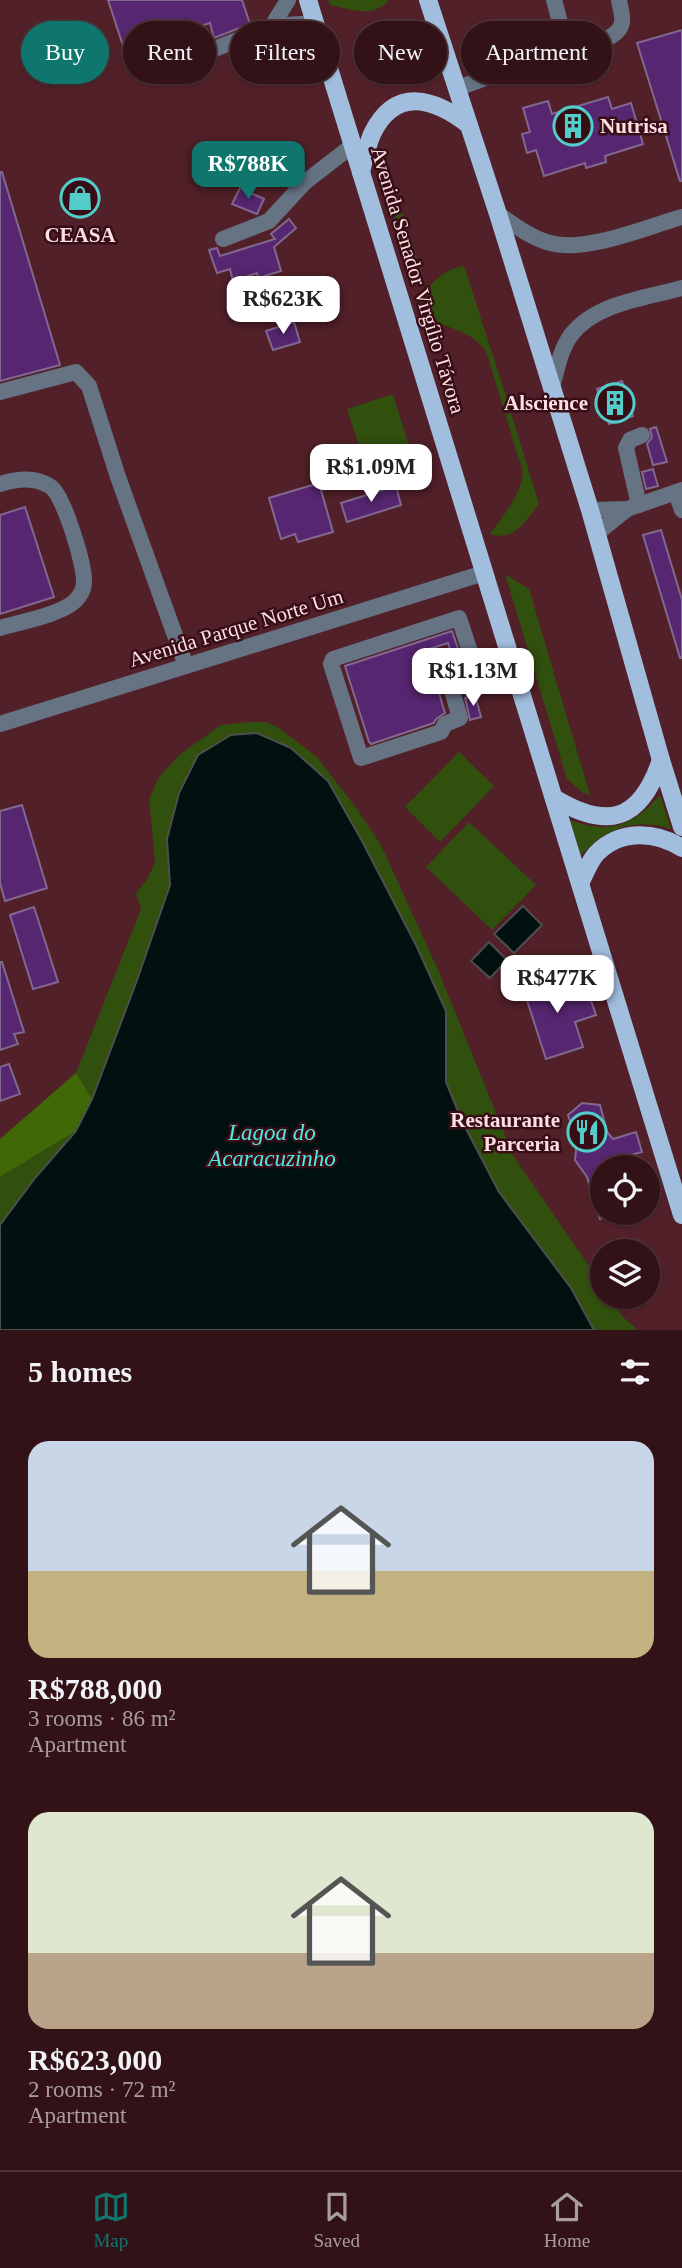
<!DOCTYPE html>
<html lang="en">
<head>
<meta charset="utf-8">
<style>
  body { margin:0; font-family:Georgia,serif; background:#3a1b20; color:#f1f3f6; height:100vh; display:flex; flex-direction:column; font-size:26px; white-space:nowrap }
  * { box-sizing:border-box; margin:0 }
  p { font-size:23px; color:#a89ea1 }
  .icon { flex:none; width:38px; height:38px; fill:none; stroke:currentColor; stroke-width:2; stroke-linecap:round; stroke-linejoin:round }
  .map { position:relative; height:1330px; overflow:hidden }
  .details { display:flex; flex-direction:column; background:#321217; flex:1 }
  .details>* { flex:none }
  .banner { position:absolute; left:21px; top:21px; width:640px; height:63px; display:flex; gap:14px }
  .tools { position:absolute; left:590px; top:1155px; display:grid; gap:14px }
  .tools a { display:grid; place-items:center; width:70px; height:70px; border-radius:50%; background:#321217; box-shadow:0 2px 5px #0004,0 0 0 2px #4d3236; font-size:35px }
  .price { position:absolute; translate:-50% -60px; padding:0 16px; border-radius:14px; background:#fff; color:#222; font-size:23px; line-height:46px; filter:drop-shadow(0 2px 4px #0008) }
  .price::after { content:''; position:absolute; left:50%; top:42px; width:21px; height:16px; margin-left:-10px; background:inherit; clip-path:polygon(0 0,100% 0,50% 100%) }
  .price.current { background:#0f766e; color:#fff }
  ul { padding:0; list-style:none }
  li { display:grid; align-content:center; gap:14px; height:371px; padding:0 28px }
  li span { display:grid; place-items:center; height:217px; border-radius:21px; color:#555 }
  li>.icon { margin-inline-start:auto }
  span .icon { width:126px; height:126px; fill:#fffc; stroke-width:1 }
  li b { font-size:30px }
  h2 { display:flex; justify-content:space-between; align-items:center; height:84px; padding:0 28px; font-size:30px }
  .tag { padding:0 24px; border-radius:32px; background:#321217; box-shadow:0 2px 5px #0004,0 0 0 2px #4d3236; font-size:24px; line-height:63px }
  .tag.current { background:#0f766e; color:#fff }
  .dock { display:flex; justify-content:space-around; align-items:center; height:98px; border-top:2px solid #4d3236; background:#321217; font-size:19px; color:#a89ea1 }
  .dock a { display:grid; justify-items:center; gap:4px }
  .dock .current { color:#0f766e }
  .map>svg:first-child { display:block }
  .built { fill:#522029; fill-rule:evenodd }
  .green { fill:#314f0d }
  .forest { fill:#3f6806 }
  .water { fill:#011110; stroke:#4d4f4f; stroke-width:2 }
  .building { fill:#562670; stroke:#806890; stroke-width:2 }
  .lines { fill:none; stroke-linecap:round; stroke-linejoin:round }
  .minor { stroke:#657383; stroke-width:16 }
  .major { stroke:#a1bedf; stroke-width:18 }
  .labels { text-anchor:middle; stroke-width:5; stroke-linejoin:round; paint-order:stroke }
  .poi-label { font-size:21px; font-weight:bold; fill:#fddfe2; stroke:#370d16; text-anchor:end }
  .street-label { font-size:21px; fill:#fddfe2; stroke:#370d16 }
  .water-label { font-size:23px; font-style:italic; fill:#52e8e3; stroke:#370d16 }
</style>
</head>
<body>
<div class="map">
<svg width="682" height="1330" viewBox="0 0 682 1330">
  <rect width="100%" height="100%" fill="#43181f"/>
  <path class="built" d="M 0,0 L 682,0 L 682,1330 L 0,1330 ZM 602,1167 L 648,1167 L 648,1213 L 602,1213 ZM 602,1251 L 648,1251 L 648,1297 L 602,1297 Z"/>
  <g class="green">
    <path d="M 328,0 L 389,0 C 373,19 351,9 330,5 Z"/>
    <polygon points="382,152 420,267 421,277 416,284 381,169"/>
    <path d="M 464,266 L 510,408 L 504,410 L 486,351 C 472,332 448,327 427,319 L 421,299 C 431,282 444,269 464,266 Z"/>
    <polygon points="393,394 417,472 372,486 347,409"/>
    <path d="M 511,413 L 539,504 C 525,521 515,542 490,534 C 503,515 521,496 523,472 L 505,414 Z"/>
    <polygon points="505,574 529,589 590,795 582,792 567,779"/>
    <polygon points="249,722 266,722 277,727 317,757 357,809 381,845 438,970 514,1157 602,1285 602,1297 610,1297 622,1316 638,1330 594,1330 571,1288 499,1192 462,1121 446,1082 446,1011 362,841 328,781 291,748 257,733 231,735 198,755 179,793 167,839 170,885 136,983 92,1099 76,1073 141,909 136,893 148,878 155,862 149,799 159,777 179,755 221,725"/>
    <polygon points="459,752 494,786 440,842 405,807"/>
    <path d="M 660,795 L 671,829 C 637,817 604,828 581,856 L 570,820 C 610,835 634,825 660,795 Z"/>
    <polygon points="469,822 536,885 492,930 426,867"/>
    <polygon points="76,1131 35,1178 0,1225 0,1177"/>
  </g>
  <polygon class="forest" points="76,1073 92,1099 76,1131 0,1177 0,1139"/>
  <g class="water">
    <polygon points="257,733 291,748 328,781 362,841 417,947 446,1011 446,1082 462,1121 499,1192 571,1288 594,1330 0,1330 0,1225 35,1178 76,1131 92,1099 136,983 170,885 167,839 179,793 198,755 231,735"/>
    <polygon points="523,906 542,925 514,953 494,934"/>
    <polygon points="489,942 507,960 490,978 471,961"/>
  </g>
  <g class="building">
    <polygon points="108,0 242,0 250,24 214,38 210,23 172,35 178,53 165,58 160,64 132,73"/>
    <polygon points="682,30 682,181 680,181 637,43"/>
    <polygon points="608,97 612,109 631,103 643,144 605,156 606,162 586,168 585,163 544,176 536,150 527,153 522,134 530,132 523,108 548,101 552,114"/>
    <polygon points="206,147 235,160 231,171 202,158"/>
    <polygon points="292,149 297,165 282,170 277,154"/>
    <polygon points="0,172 2,172 60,365 0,381"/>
    <polygon points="240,188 264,199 257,214 232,204"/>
    <polygon points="289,219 296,228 274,247 281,271 258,278 257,273 233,281 230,269 217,273 209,250 217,248 220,256 275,239 271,234"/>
    <polygon points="294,322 300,342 273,350 266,331"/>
    <polygon points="622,381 633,416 609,424 597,389"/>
    <polygon points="656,427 667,462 653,465 647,444 652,437 650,429"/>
    <polygon points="653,469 658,486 646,489 642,472"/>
    <polygon points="319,483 333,532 298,542 295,534 281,539 269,498"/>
    <polygon points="396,486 401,505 347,522 341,503"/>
    <polygon points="25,507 54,597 0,614 0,515"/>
    <polygon points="661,530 682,600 682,658 680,658 643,535"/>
    <polygon points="452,631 465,669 456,672 448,643 426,650 445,713 436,719 434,723 371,744 369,742 345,666"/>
    <polygon points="475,695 481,717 470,720 465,698"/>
    <polygon points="22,805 47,888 5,901 0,883 0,811"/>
    <polygon points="34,907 58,982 33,989 10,915"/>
    <polygon points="0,962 2,962 24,1032 14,1034 18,1044 0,1050"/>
    <polygon points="560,973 568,999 588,992 596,1015 575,1022 583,1047 546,1059 522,985"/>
    <polygon points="9,1064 20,1094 0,1101 0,1067"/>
    <polygon points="582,1103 600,1105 607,1132 613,1139 636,1132 642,1152 619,1158 617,1167 602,1167 602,1218 600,1219 587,1177 575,1160 577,1141 568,1115"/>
  </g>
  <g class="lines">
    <g class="minor">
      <polyline points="272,26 288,0"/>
      <path d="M 560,51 C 576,48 620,42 622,22 C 623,15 620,7 619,0"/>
      <polyline points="170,67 272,26 315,23"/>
      <polyline points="458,88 560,51 565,41 554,0"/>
      <path d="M 498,214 C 514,225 531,238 550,243 C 586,253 646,227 682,217"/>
      <polyline points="223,239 269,221 304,183 353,145"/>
      <path d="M 552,387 C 557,370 560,350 571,335 C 595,303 646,298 682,288"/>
      <polyline points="0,392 76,372 89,386 118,477 186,666"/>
      <path d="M 0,484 C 17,479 35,476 51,487 C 64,496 85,566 84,582 C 84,589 80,596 75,601 C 60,615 20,622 0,628"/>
      <polyline points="676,492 682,510"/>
      <polyline points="639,505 626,448 630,440 642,435"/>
      <polyline points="590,510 627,509 682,490"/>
      <polyline points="596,534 627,509"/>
      <path d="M 480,682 L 459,618 L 333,659 L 331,664 L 361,758 L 441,732 L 445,724 L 460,718 L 453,694 L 453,688 C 474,681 494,676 515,675"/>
      <polyline points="0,724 484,573"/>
    </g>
    <g class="major">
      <polyline points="308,0 682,1215"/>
      <polyline points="428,0 498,214 590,510 661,760 682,827"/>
      <path d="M 361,172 C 364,159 367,146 372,134 C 396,85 435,99 469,125"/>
      <path d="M 554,798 C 607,830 640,822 661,760"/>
      <path d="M 580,883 C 585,874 589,862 596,854 C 620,829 655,831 682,848"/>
    </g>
  </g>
  <defs>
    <g id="building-ring" transform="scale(2.0125)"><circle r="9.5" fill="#370d16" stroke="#53cdc9" stroke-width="1.5"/><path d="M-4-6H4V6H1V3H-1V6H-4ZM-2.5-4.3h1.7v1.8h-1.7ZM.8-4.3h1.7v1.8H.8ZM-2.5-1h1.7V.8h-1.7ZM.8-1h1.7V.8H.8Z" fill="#53cdc9"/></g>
    <g id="shop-ring" transform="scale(2.0125)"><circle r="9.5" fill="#370d16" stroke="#53cdc9" stroke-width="1.5"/><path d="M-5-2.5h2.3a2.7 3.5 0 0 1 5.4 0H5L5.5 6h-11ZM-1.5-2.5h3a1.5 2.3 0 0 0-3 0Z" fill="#53cdc9"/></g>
    <g id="restaurant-ring" transform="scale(2.0125)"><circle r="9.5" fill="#370d16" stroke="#53cdc9" stroke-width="1.5"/><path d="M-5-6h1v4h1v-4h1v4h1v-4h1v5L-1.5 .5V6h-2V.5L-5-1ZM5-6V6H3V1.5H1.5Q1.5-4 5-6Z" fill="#53cdc9"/></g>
  </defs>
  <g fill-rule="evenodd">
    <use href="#building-ring" x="573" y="126"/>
    <use href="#shop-ring" x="80" y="198"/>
    <use href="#building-ring" x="615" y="403"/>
    <use href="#restaurant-ring" x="587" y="1132"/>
  </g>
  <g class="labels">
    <g class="poi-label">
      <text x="600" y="133" text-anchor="start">Nutrisa</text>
      <text x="80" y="242" text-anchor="middle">CEASA</text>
      <text x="588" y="410">Alscience</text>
      <text x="560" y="1127">Restaurante<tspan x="560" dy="24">Parceria</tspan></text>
    </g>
    <g class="street-label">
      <text transform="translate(418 280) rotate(73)" y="7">Avenida Senador Virgílio Távora</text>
      <text transform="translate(236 628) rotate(-17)" y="7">Avenida Parque Norte Um</text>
    </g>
    <g class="water-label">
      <text x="272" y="1140">Lagoa do<tspan x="272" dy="26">Acaracuzinho</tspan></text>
    </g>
  </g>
</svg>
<div class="tools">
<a><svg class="icon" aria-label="locate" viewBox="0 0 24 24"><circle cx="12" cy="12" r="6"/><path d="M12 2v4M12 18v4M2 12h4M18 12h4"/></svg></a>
<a><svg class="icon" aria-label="layers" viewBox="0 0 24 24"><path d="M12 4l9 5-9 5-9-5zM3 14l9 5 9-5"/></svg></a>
</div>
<b class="price current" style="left:248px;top:201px">R$788K</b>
<b class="price" style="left:283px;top:336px">R$623K</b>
<b class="price" style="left:371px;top:504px">R$1.09M</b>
<b class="price" style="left:473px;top:708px">R$1.13M</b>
<b class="price" style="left:557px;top:1015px">R$477K</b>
<div class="banner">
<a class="tag current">Buy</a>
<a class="tag">Rent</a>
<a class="tag">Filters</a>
<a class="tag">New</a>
<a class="tag">Apartment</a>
</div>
</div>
<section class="details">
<h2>5 homes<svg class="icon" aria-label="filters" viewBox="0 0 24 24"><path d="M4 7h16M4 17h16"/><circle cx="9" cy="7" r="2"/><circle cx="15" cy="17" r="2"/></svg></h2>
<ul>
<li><span style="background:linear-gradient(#c9d6e8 60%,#c2b280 0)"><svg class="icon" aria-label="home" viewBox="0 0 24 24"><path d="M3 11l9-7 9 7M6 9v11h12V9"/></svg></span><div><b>R$788,000</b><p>3 rooms · 86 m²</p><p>Apartment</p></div></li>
<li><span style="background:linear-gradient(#dfe7d0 65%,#b9a48a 0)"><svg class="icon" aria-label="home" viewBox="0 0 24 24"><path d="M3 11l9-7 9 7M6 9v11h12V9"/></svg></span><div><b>R$623,000</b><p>2 rooms · 72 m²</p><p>Apartment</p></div></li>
</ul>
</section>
<nav class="dock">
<a class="current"><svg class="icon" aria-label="map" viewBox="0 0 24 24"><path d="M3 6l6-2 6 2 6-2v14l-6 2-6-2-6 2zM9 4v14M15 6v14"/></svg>Map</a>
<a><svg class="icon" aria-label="saved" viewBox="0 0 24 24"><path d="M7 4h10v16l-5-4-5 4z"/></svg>Saved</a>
<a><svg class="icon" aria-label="home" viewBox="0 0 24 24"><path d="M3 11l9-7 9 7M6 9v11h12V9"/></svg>Home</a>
</nav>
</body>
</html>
